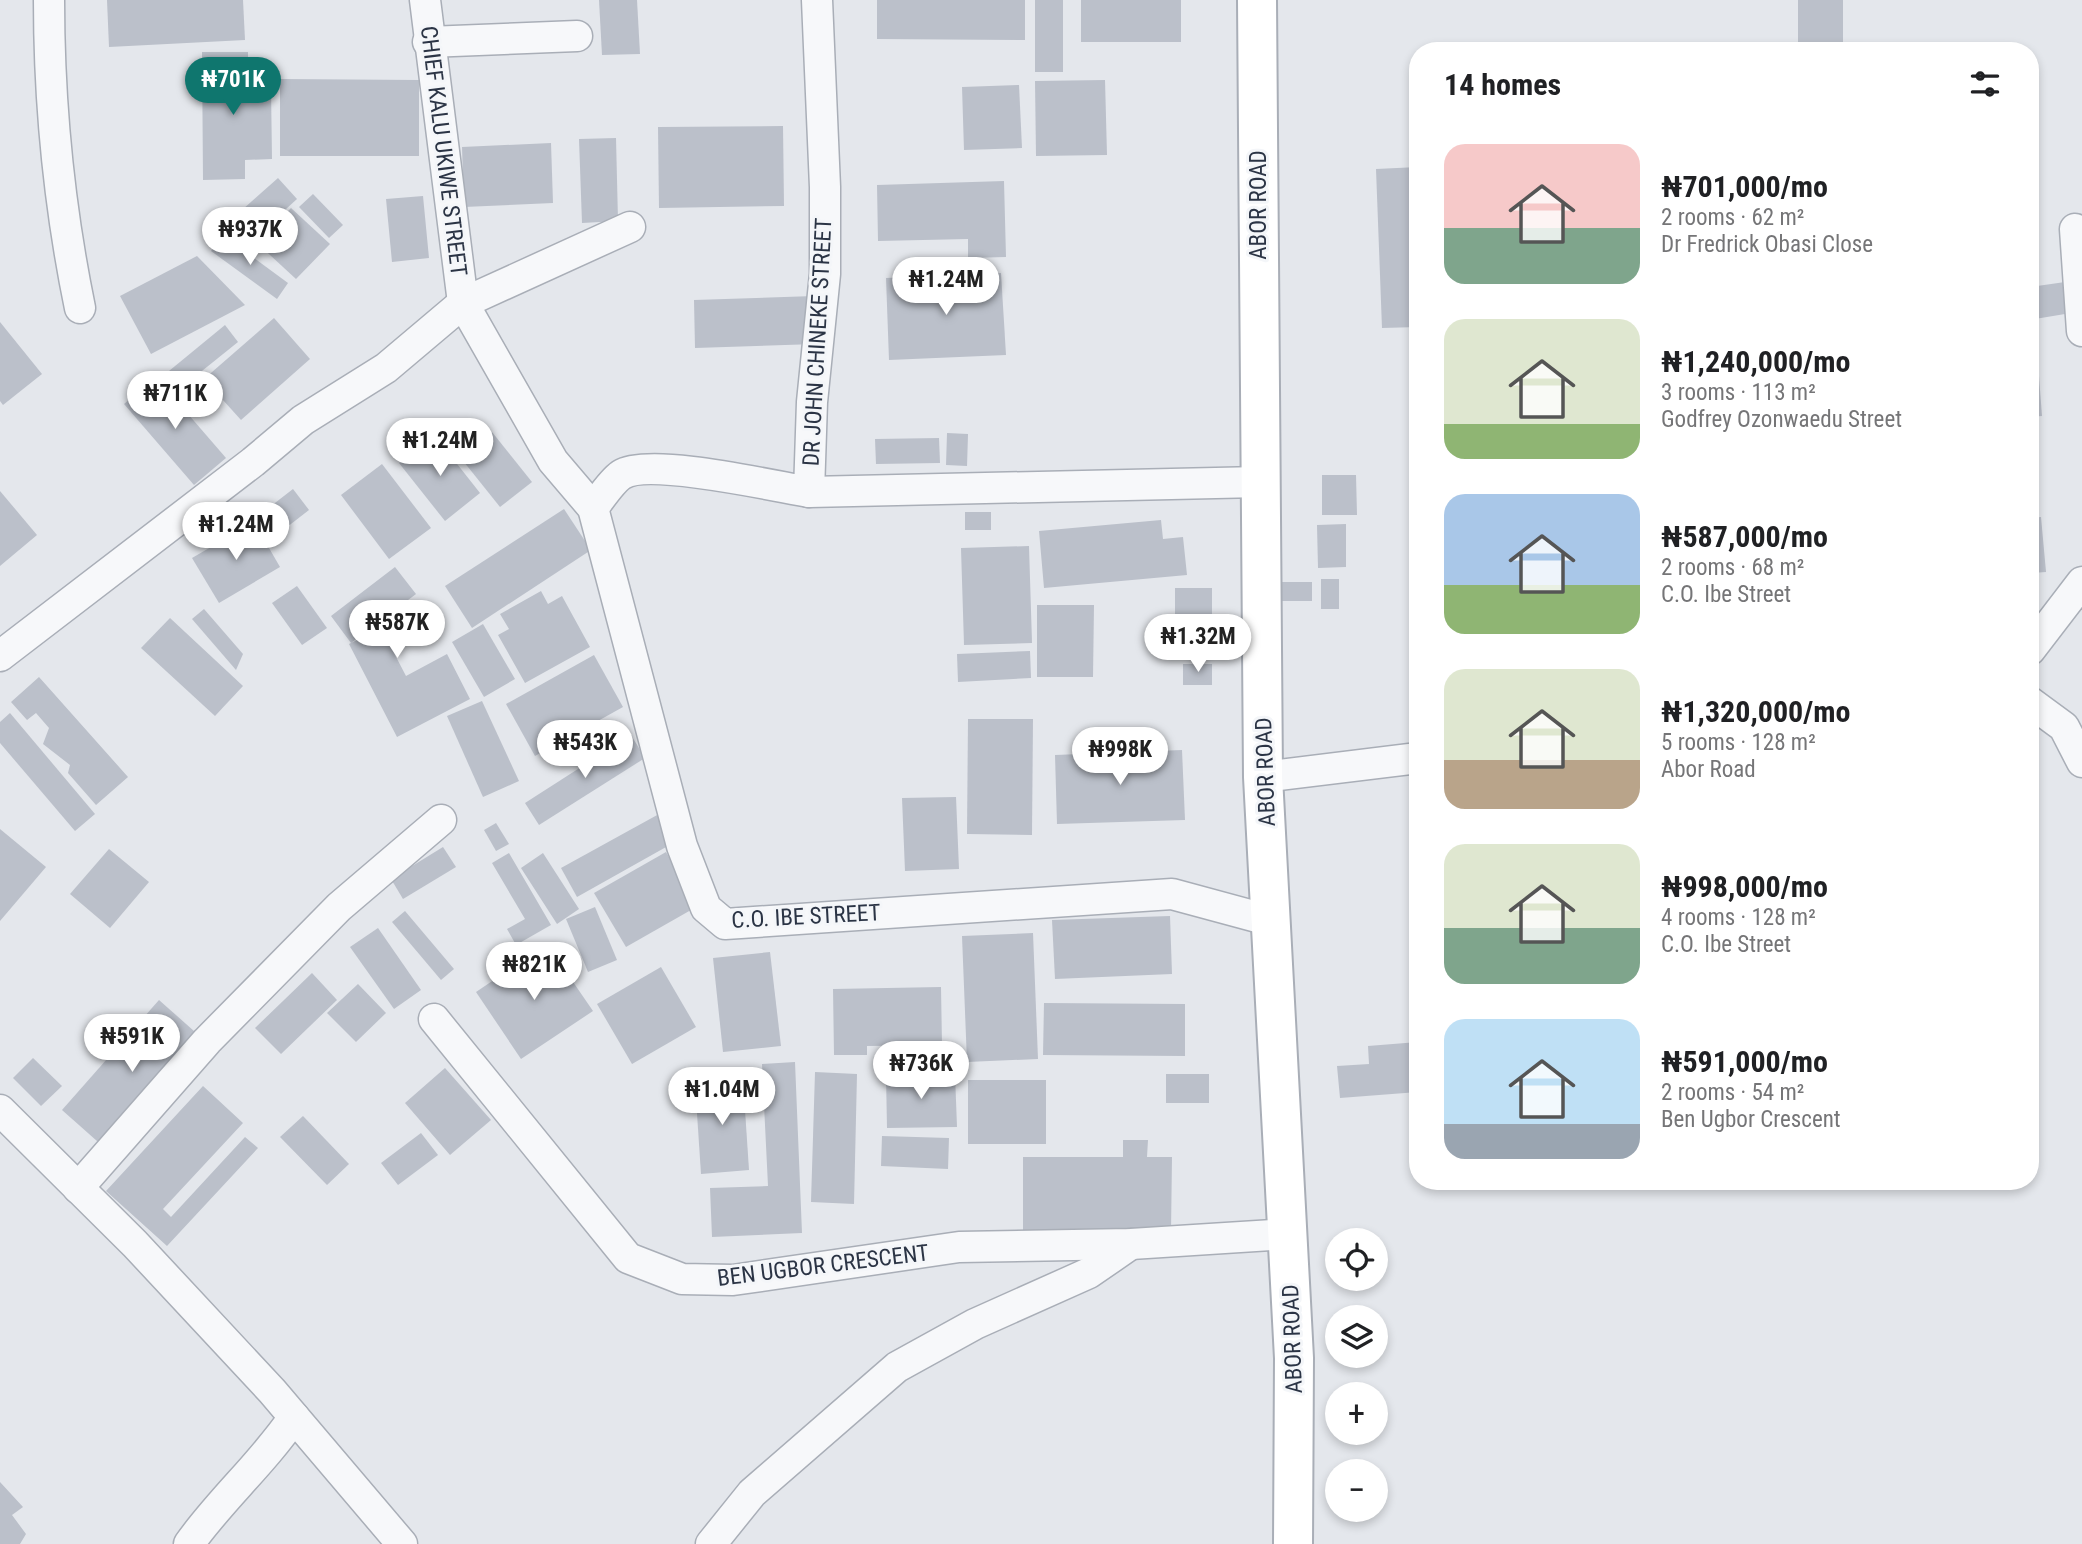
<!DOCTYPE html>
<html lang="en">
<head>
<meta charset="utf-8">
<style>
  body { margin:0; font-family:"Roboto Condensed",sans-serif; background:#f2f2f2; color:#202124; height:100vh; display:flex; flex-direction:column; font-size:26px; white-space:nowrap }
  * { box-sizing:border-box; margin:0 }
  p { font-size:23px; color:#757577 }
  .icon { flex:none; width:38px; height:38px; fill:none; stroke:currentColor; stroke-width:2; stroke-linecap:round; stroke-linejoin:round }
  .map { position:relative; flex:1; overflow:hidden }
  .drawer { position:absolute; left:1409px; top:42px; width:630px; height:1148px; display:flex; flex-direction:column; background:#fff; border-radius:28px; box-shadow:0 4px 10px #0003 }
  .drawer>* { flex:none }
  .tools { position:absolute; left:1325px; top:1228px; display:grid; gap:14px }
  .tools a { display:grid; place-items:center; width:63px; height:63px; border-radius:50%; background:#fff; box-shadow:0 4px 10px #0003; font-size:35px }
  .price { position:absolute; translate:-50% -60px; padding:0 16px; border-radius:24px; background:#fff; color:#222; font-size:23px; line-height:46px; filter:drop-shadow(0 2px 4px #0008) }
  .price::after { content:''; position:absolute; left:50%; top:42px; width:21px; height:16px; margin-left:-10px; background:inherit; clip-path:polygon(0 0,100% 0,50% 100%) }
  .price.active { background:#0f766e; color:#fff }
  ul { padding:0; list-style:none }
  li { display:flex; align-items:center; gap:21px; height:175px; padding:0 35px }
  li span { display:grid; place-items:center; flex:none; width:196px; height:140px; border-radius:21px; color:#555 }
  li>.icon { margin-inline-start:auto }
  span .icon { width:84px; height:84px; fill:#fffc; stroke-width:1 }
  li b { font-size:30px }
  h2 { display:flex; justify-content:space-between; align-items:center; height:84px; padding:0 35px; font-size:30px }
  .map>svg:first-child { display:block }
  .building { fill:#bbc0ca }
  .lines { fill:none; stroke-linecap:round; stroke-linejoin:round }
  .street-casing { stroke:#a9aeb7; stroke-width:33 }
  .secondary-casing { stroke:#a9aeb7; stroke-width:42 }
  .street { stroke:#f7f8fa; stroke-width:30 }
  .secondary { stroke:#fff; stroke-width:38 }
  .labels { text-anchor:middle; stroke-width:6; stroke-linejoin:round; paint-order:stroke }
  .street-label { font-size:23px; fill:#2b3445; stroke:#f4f6f9 }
</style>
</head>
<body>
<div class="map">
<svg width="2082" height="1544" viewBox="0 0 2082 1544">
  <rect width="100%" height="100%" fill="#e4e7ec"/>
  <g class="building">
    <polygon points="107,0 243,0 245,40 109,47"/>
    <polygon points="599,0 637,0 640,54 602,55"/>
    <polygon points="877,0 1025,0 1025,40 877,39"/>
    <rect x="1035" y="0" width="28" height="72"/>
    <rect x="1081" y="0" width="100" height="42"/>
    <polygon points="1798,0 1843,0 1843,46 1798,47"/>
    <polygon points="202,52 248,52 248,88 271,88 272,159 245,160 245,179 203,180"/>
    <polygon points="280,79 419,80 419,156 280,156"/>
    <polygon points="1105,80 1107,155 1036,156 1035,81"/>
    <polygon points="1019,85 1022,148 964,150 962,87"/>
    <polygon points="783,126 784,206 659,208 658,127"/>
    <polygon points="616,138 618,221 582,223 579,139"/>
    <polygon points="551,143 553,203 464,207 462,147"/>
    <polygon points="1418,167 1418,327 1382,328 1376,169"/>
    <polygon points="278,178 297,199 252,240 233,218"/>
    <polygon points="1004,181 1006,257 968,258 968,239 878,241 877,185"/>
    <polygon points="313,194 343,225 329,238 299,207"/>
    <polygon points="423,196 429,258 392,262 386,199"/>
    <polygon points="291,208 330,244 296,279 257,243"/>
    <polygon points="223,235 288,283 277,299 211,251"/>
    <polygon points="197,256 245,305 151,354 120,296"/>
    <polygon points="1001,273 1006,355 889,360 886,278"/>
    <polygon points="2065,282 2071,313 2035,319 2030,287"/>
    <polygon points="814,296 816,344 695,348 694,300"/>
    <polygon points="274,318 310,359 241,420 204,379"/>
    <polygon points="0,322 42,374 3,405 0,401"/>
    <polygon points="225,325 238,342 182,387 169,371"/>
    <polygon points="2030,337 2036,337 2042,416 2030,417"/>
    <polygon points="156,377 226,458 194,485 124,404"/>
    <polygon points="492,432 532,482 500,507 460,457"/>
    <polygon points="947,433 968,434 967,466 946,465"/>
    <polygon points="435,436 480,493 445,521 399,463"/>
    <polygon points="939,438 940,463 876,464 875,439"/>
    <polygon points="382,464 431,528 389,559 341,495"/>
    <polygon points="1322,475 1356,475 1357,515 1322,515"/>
    <polygon points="293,489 309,510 278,534 262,513"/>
    <polygon points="0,491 37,535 0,566"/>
    <polygon points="564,509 591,550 472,628 445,586"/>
    <rect x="965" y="512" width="26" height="18"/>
    <polygon points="2041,517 2046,572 2030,573 2030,518"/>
    <polygon points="1161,520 1163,539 1183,537 1187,575 1044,588 1039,531"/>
    <polygon points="254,522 280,567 219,603 192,558"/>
    <polygon points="1346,524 1346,567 1318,568 1317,525"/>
    <polygon points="1029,546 1032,643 964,645 961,548"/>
    <polygon points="395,567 416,594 351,643 381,628 406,676 447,654 470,699 397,737 349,644 351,643 331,616"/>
    <rect x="1321" y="579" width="18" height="30"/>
    <rect x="1281" y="582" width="31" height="19"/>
    <polygon points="297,586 327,628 302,645 272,603"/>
    <rect x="1175" y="588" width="37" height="44"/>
    <polygon points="541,591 548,604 562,596 590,647 525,683 498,635 509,629 500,614"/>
    <polygon points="1037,605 1094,605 1093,677 1037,677"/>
    <polygon points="204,609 243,654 236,670 192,619"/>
    <polygon points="170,618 243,686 215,716 141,648"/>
    <polygon points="483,624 515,679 484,697 452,642"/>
    <polygon points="1030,651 1031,678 958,682 957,654"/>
    <polygon points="594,655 623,707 535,756 506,704"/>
    <rect x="1183" y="664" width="29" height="21"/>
    <polygon points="39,677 128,777 96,805 68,773 70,765 43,744 49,728 36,713 27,720 11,702"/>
    <polygon points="482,701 519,781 483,797 447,716"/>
    <polygon points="10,713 95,814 75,831 0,743 0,722"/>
    <polygon points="968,719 1033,719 1032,835 967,834"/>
    <polygon points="631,735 645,758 539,825 525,803"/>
    <polygon points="1182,750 1185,820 1057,824 1055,755"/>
    <polygon points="956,797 959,869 905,871 902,798"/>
    <polygon points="659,814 675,842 577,897 561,868"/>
    <polygon points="496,823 509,844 496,851 484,830"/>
    <polygon points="0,829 46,867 0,921"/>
    <polygon points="443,847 456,867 403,899 391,879"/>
    <polygon points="109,849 149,882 110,928 70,894"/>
    <polygon points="666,852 698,906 626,947 594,893"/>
    <polygon points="509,853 551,925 516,945 507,929 525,919 492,863"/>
    <polygon points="543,853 579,909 557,924 521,868"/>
    <polygon points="595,907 617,960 588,972 566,919"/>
    <polygon points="405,911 454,969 441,980 392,922"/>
    <polygon points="1170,916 1172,974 1055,979 1052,920"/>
    <polygon points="378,928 421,990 394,1009 350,947"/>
    <polygon points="1033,933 1038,1059 967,1062 962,936"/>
    <polygon points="547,944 593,1011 521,1059 476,992"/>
    <polygon points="770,952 781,1046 723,1052 713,958"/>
    <polygon points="661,967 696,1027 632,1064 597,1004"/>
    <polygon points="312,973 337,1000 281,1054 255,1028"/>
    <polygon points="358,984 386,1013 356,1042 327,1013"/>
    <polygon points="941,987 942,1045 867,1046 867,1055 834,1055 833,989"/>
    <polygon points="159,1000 203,1039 106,1149 62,1110"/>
    <polygon points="1044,1003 1185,1004 1185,1056 1043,1055"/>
    <polygon points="1418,1042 1418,1092 1340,1098 1337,1066 1369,1064 1368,1046"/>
    <polygon points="33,1058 62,1086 41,1106 13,1078"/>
    <polygon points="795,1062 802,1233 712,1237 710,1188 768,1186 762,1064"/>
    <polygon points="445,1068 491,1120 450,1155 405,1103"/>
    <polygon points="815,1072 857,1074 854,1204 811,1202"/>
    <polygon points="955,1074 957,1127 887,1128 886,1075"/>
    <rect x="1166" y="1074" width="43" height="29"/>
    <polygon points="743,1080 749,1170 701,1174 695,1083"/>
    <rect x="968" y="1080" width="78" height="64"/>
    <polygon points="203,1086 243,1123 163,1209 171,1217 245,1137 258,1148 167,1246 106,1191"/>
    <polygon points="303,1116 349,1164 327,1185 280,1137"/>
    <polygon points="421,1133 438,1155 398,1185 381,1163"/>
    <polygon points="882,1136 949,1138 948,1169 881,1166"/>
    <polygon points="1123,1140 1148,1140 1147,1157 1172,1157 1171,1232 1023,1231 1023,1157 1123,1157"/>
    <polygon points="0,1482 23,1507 12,1515 26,1534 20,1544 0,1544"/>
  </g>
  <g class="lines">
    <g class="street-casing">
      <g id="street">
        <path d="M 49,0 C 49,104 59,206 80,308"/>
        <polyline points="425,0 463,303 553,461 593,508 682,846 706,908 725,924 1172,894 1272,921"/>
        <polyline points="428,42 577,36"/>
        <polyline points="2075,229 2082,331"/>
        <polyline points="809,492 1260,482"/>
        <path d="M 593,508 C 601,498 611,482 621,475 C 648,457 773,486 809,492 L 812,402 L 825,274 L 825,187 L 817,0"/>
        <polyline points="2030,650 2082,582"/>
        <polyline points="0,656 253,462 303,420 386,368 463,303 630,227"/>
        <polyline points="2030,702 2064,727 2082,762"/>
        <polyline points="1263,777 1418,758"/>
        <polyline points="434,1019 628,1258 682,1279 733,1280 959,1247 1131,1244 1287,1234"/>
        <polyline points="0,1110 135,1244 272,1391 402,1544"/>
        <polyline points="78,1188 207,1041 339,907 441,820"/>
        <path d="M 189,1544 C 221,1499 263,1463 294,1417"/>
        <polyline points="711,1544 752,1493 897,1367 975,1324 1089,1273 1131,1244"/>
      </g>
    </g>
    <g class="secondary-casing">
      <polyline id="secondary" points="1257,0 1263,777 1294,1358 1293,1544"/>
    </g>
    <use href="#street" class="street"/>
    <use href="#secondary" class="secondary"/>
  </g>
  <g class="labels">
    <g class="street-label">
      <text transform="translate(444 151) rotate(83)" y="8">CHIEF KALU UKIWE STREET</text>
      <text transform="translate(1258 205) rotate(-90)" y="8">ABOR ROAD</text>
      <text transform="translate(817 342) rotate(-87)" y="8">DR JOHN CHINEKE STREET</text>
      <text transform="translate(1265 772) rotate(-92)" y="8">ABOR ROAD</text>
      <text transform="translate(806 916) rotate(-3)" y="8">C.O. IBE STREET</text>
      <text transform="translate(823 1265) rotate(-7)" y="8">BEN UGBOR CRESCENT</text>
      <text transform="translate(1292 1339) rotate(-92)" y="8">ABOR ROAD</text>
    </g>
  </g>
</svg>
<div class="tools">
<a><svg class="icon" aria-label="locate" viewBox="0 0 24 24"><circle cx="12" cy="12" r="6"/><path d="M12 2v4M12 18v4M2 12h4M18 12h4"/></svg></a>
<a><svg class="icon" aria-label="layers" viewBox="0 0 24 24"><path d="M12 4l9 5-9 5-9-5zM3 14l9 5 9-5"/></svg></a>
<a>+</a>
<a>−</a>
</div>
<b class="price active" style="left:233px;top:117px">₦701K</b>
<b class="price" style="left:250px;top:267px">₦937K</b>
<b class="price" style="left:946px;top:317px">₦1.24M</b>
<b class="price" style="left:175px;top:431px">₦711K</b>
<b class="price" style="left:440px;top:478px">₦1.24M</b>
<b class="price" style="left:236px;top:562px">₦1.24M</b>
<b class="price" style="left:397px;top:660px">₦587K</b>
<b class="price" style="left:1198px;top:674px">₦1.32M</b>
<b class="price" style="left:585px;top:780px">₦543K</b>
<b class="price" style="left:1120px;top:787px">₦998K</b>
<b class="price" style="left:534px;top:1002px">₦821K</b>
<b class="price" style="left:132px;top:1074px">₦591K</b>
<b class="price" style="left:921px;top:1101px">₦736K</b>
<b class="price" style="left:722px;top:1127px">₦1.04M</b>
<section class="drawer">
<h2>14 homes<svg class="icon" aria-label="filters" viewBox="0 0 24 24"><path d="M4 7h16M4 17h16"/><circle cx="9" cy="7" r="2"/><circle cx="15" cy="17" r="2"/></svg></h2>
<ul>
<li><span style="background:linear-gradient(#f6c9c9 60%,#7fa58c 0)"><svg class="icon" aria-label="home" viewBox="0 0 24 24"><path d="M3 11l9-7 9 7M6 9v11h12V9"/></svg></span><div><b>₦701,000/mo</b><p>2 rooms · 62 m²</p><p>Dr Fredrick Obasi Close</p></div></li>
<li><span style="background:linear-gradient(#dfe7d0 75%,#8fb573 0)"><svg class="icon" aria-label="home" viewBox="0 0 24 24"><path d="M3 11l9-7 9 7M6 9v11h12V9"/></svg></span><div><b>₦1,240,000/mo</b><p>3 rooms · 113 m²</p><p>Godfrey Ozonwaedu Street</p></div></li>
<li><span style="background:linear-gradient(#a9c7e8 65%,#8fb573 0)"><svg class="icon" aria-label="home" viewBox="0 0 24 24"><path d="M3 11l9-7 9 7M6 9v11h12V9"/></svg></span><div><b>₦587,000/mo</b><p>2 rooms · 68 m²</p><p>C.O. Ibe Street</p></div></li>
<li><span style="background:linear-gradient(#dfe7d0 65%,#b9a48a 0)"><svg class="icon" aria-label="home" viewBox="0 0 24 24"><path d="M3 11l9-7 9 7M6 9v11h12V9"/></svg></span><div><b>₦1,320,000/mo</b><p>5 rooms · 128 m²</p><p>Abor Road</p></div></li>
<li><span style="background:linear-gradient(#dfe7d0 60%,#7fa58c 0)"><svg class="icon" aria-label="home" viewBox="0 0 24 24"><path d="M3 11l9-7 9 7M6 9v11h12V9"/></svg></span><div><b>₦998,000/mo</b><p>4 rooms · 128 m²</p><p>C.O. Ibe Street</p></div></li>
<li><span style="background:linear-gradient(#bfe0f5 75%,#9aa5b1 0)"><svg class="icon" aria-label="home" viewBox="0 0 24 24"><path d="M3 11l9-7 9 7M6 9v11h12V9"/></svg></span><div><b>₦591,000/mo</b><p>2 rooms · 54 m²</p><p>Ben Ugbor Crescent</p></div></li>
</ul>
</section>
</div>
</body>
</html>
